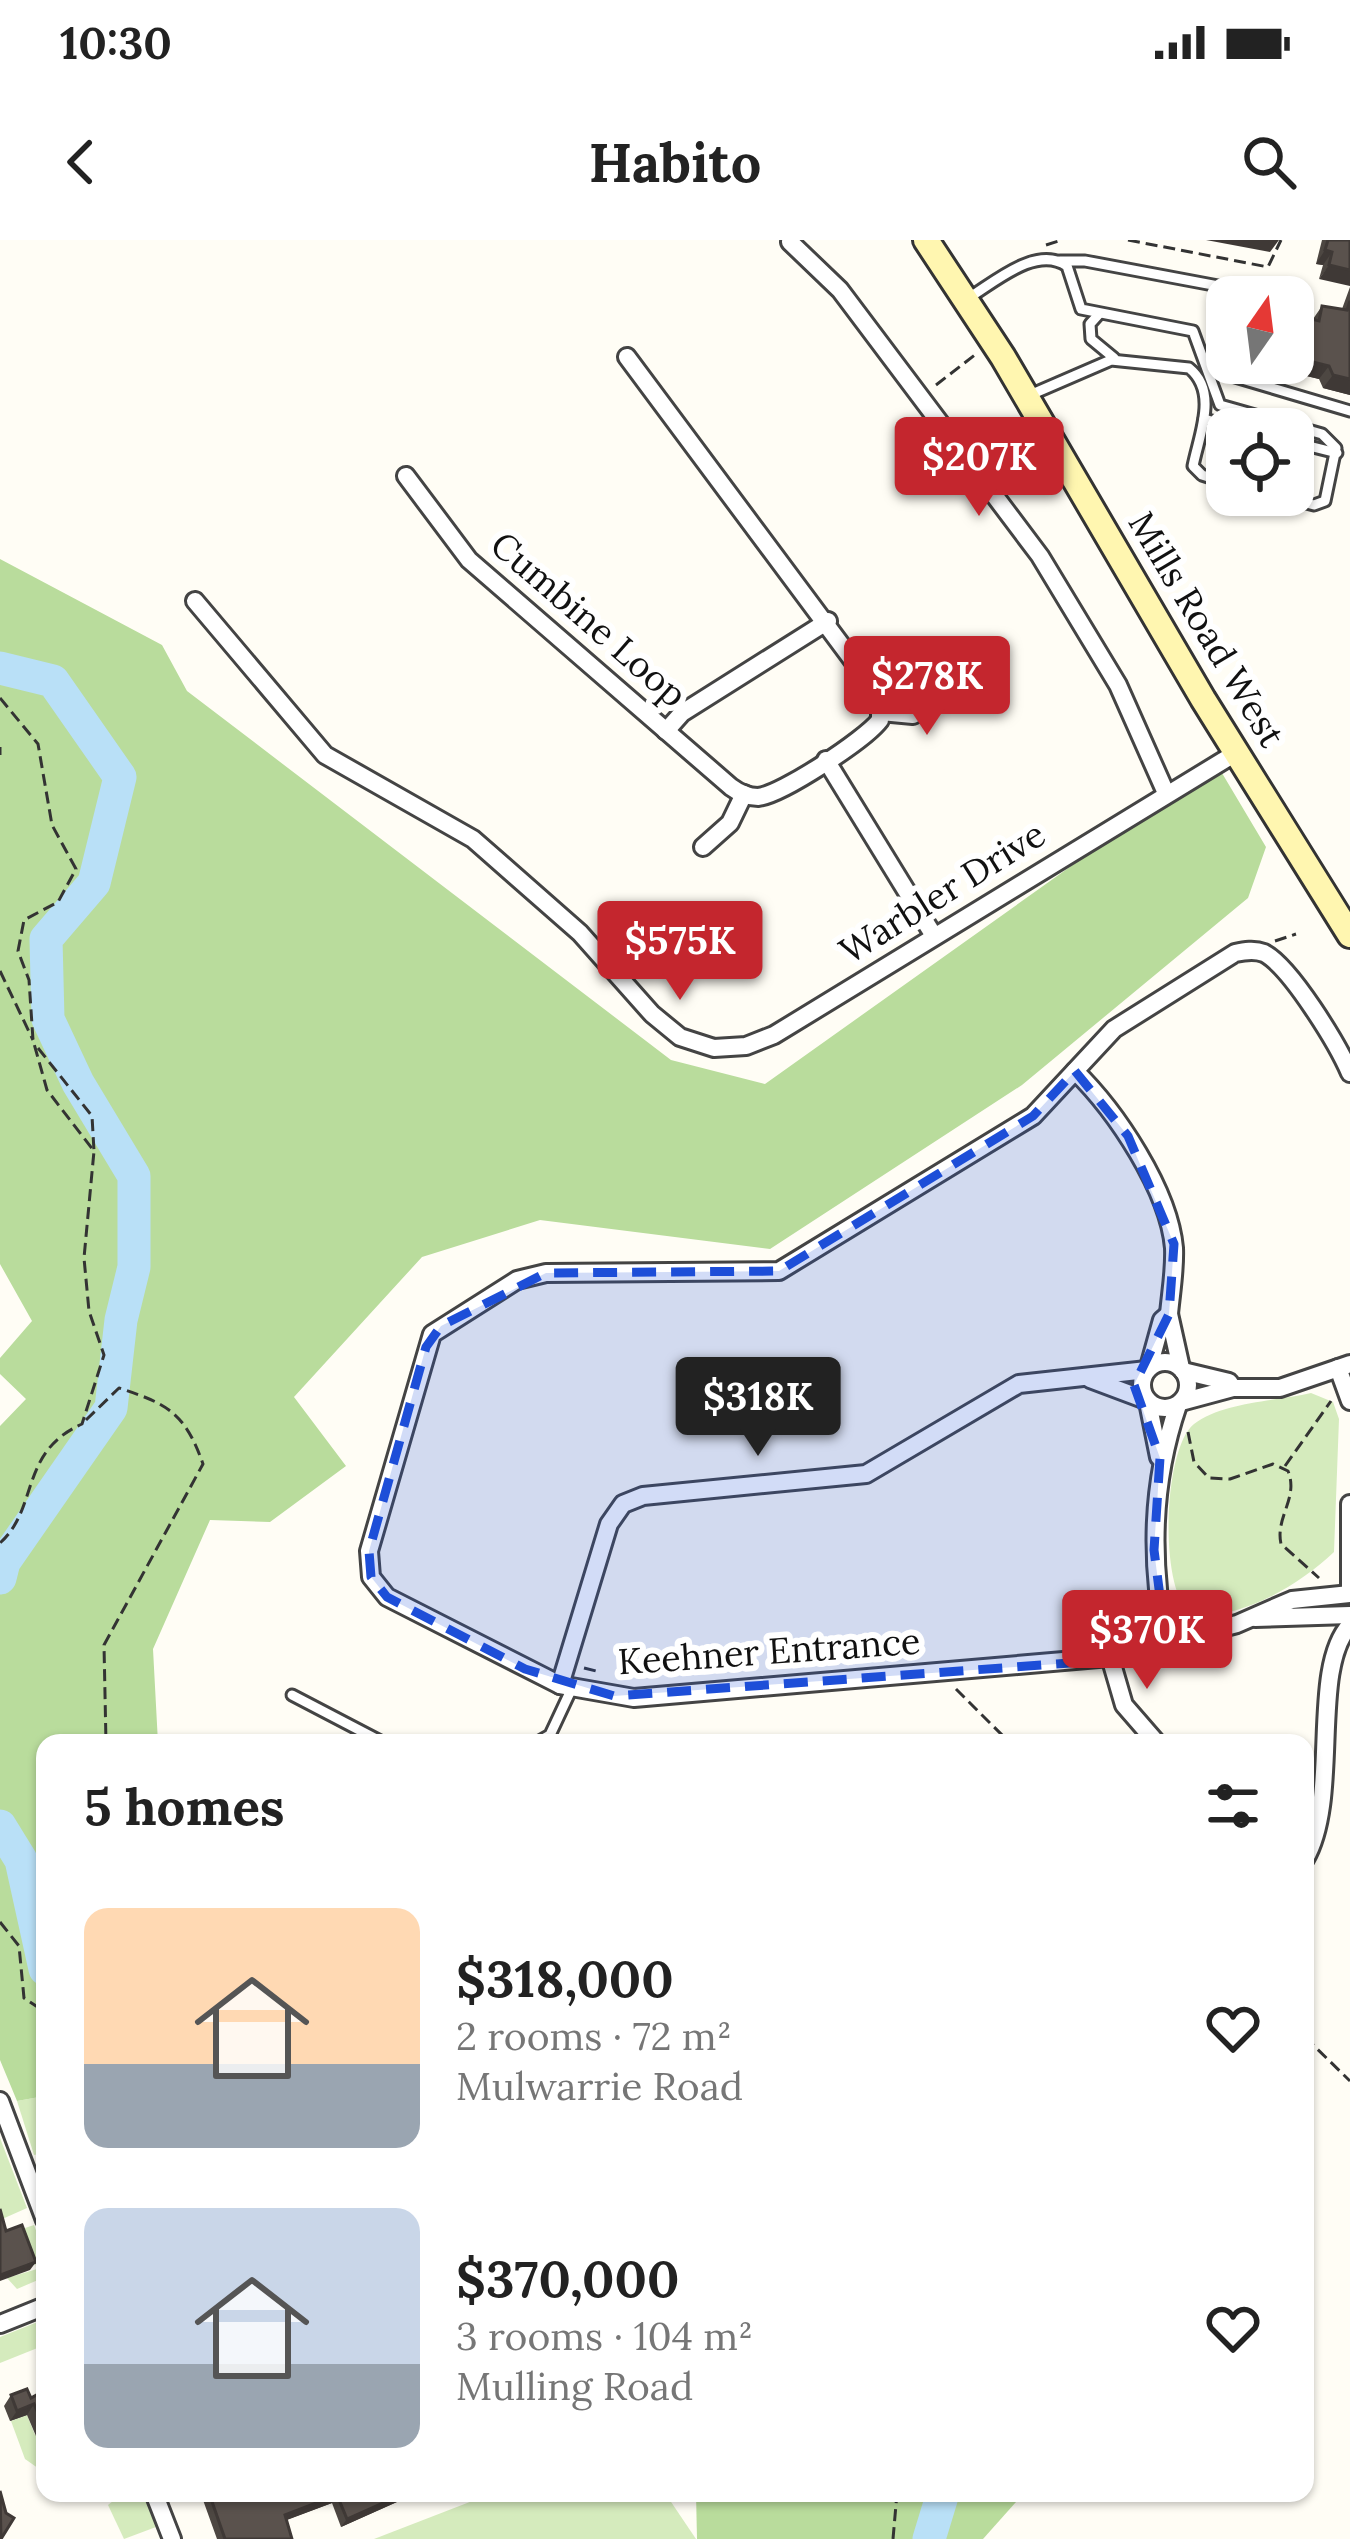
<!DOCTYPE html>
<html lang="en">
<head>
<meta charset="utf-8">
<style>
  body { margin:0; font-family:Lora,serif; background:#f6f6f6; color:#222; height:100vh; display:flex; flex-direction:column; font-size:45px; white-space:nowrap }
  * { box-sizing:border-box; margin:0 }
  p { font-size:39px; color:#767676 }
  .icon { flex:none; width:66px; height:66px; fill:none; stroke:currentColor; stroke-width:2; stroke-linecap:round; stroke-linejoin:round }
  .map { position:relative; flex:1; overflow:hidden }
  .details { position:absolute; left:36px; top:1494px; width:1278px; height:768px; display:flex; flex-direction:column; background:#fff; border-radius:24px; box-shadow:0 3px 9px #0004 }
  .details>* { flex:none }
  .needle { width:78px; rotate:14deg }
  .fabs { position:absolute; left:1206px; top:36px; display:grid; gap:24px }
  .fabs a { display:grid; place-items:center; width:108px; height:108px; border-radius:24px; background:#fff; box-shadow:0 3px 9px #0004; font-size:60px }
  .price { position:absolute; translate:-50% -102px; padding:0 27px; border-radius:12px; background:#c4262e; color:#fff; font-size:39px; line-height:78px; filter:drop-shadow(0 3px 6px #0008) }
  .price::after { content:''; position:absolute; left:50%; top:72px; width:36px; height:27px; margin-left:-18px; background:inherit; clip-path:polygon(0 0,100% 0,50% 100%) }
  .price.active { background:#222; color:#fff }
  ul { padding:0; list-style:none }
  li { display:flex; align-items:center; gap:36px; height:300px; padding:0 48px }
  li span { display:grid; place-items:center; flex:none; width:336px; height:240px; border-radius:24px; color:#555 }
  li>.icon { margin-inline-start:auto }
  span .icon { width:144px; height:144px; fill:#fffc; stroke-width:1 }
  li b { font-size:51px }
  h2 { display:flex; justify-content:space-between; align-items:center; height:144px; padding:0 48px; font-size:51px }
  .status { display:flex; justify-content:space-between; align-items:center; height:84px; padding:0 60px; background:#fff; direction:ltr }
  .status svg { height:33px; fill:currentColor }
  header { display:flex; justify-content:space-between; align-items:center; height:156px; padding:0 48px; background:#fff; font-size:54px; font-weight:700 }
  .map>svg:first-child { display:block }
  .green { fill:#d5ebbd }
  .forest { fill:#b9dc9c }
  .lines { fill:none; stroke-linecap:round; stroke-linejoin:round }
  .river { stroke:#b9e0f7; stroke-width:33 }
  .lane-casing { stroke:#444; stroke-width:15 }
  .street-casing { stroke:#444; stroke-width:22 }
  .secondary-casing { stroke:#333; stroke-width:30 }
  .path { stroke:#333; stroke-width:3; stroke-dasharray:12 6; stroke-linecap:butt }
  .lane { stroke:#fff; stroke-width:9 }
  .street { stroke:#fff; stroke-width:16 }
  .secondary { stroke:#fff6b0; stroke-width:24 }
  .wall { fill:#4d4742 }
  .shaded-wall { fill:#3f3936 }
  .building { fill:#5a524d; stroke:#3f3936; stroke-width:3 }
  .marked { fill:#1d4ed8; fill-opacity:0.2; stroke:#1d4ed8; stroke-width:9; stroke-dasharray:24 15; stroke-linejoin:round }
  .labels { text-anchor:middle; stroke-width:12; stroke-linejoin:round; paint-order:stroke }
  .street-label { font-size:36px; fill:#111; stroke:#fff }
</style>
</head>
<body>
<div class="status"><b>10:30</b><svg viewBox="0 0 49 12"><path d="M0 12V9h3v3zM5 12V6h3v6zM10 12V3h3v9zM15 12V0h3v12zM26 1h20v11H26zM47 4h2v5h-2z"/></svg></div>
<header><svg class="icon" aria-label="back" viewBox="0 0 24 24"><path d="M15 5l-7 7 7 7"/></svg>Habito<svg class="icon" aria-label="search" viewBox="0 0 24 24"><circle cx="10" cy="10" r="6"/><path d="M15 15l6 6"/></svg></header>
<div class="map">
<svg width="1350" height="2299" viewBox="0 0 1350 2299">
  <rect width="100%" height="100%" fill="#fffdf5"/>
  <g class="green">
    <path d="M 1311,1153 L 1333,1162 L 1339,1179 L 1334,1312 C 1300,1344 1242,1380 1192,1375 C 1158,1353 1163,1208 1194,1184 C 1222,1162 1277,1161 1311,1153 Z"/>
    <polygon points="45,1856 45,1913 34,1915 17,1861"/>
    <polygon points="0,1898 27,1968 0,1980"/>
    <polygon points="34,1985 45,2014 45,2037 17,2049 7,2038 37,2029 22,1989"/>
    <polygon points="45,2079 45,2105 0,2123 0,2097"/>
    <polygon points="27,2175 35,2195 44,2192 45,2233 25,2219 11,2181"/>
    <polygon points="123,2253 144,2253 156,2287 124,2299 108,2265"/>
    <polygon points="493,2253 665,2253 696,2299 374,2299"/>
  </g>
  <g class="forest">
    <polygon points="0,319 162,405 187,451 671,820 765,844 1216,523 1266,607 1248,658 1022,845 770,1009 540,980 422,1017 294,1157 346,1226 270,1282 210,1280 153,1409 158,1503 45,1503 45,1856 17,1861 0,1820 0,1186 26,1159 0,1134 0,1118 32,1081 0,1024"/>
    <polygon points="696,2253 1024,2253 983,2299 697,2299"/>
  </g>
  <g class="lines">
    <g class="river">
      <polyline points="0,428 53,441 120,537 94,643 46,699 48,779 78,843 134,936 134,1027 121,1080 111,1168 4,1322 0,1338"/>
      <polyline points="0,1586 21,1620 45,1729"/>
      <polyline points="929,2299 943,2253"/>
    </g>
    <g class="lane-casing">
      <g id="lane">
        <polyline points="1060,21 1085,21 1261,54"/>
        <path d="M 970,57 C 996,41 1037,5 1067,26 L 1081,69 L 1193,91 L 1220,165 L 1322,194 L 1336,208 L 1325,261 L 1314,265 L 1275,255"/>
        <polyline points="1099,74 1090,84 1091,99 1114,118"/>
        <polyline points="1208,129 1350,171"/>
        <path d="M 1030,155 L 1111,120 L 1189,128 C 1219,152 1199,195 1193,226 L 1202,235 L 1227,243"/>
        <polyline points="1204,179 1242,189"/>
        <polyline points="1293,202 1337,213"/>
        <polyline points="292,1455 384,1503"/>
        <polyline points="536,1503 550,1495 572,1448"/>
      </g>
    </g>
    <g class="street-casing">
      <g id="street">
        <polyline points="790,2 840,50 1040,316 1118,445 1166,553"/>
        <path d="M 406,236 L 469,320 L 731,547 C 739,553 747,557 758,557 C 781,555 866,499 880,480 L 880,457 L 627,117"/>
        <polyline points="195,361 325,515 473,599 580,693 652,774 680,797 714,808 746,806 774,795 1239,511"/>
        <polyline points="881,472 913,475 956,451"/>
        <polyline points="666,491 682,473 828,381"/>
        <polyline points="826,520 934,696"/>
        <polyline points="703,607 730,583 744,554"/>
        <path d="M 1075,831 C 1116,871 1169,950 1174,1008 C 1175,1030 1171,1052 1169,1074"/>
        <path d="M 1350,833 C 1338,805 1291,727 1264,713 C 1254,709 1244,711 1235,713 L 1114,789 L 1033,876 L 779,1031 L 546,1033 L 517,1040 L 432,1094 L 369,1311 L 371,1337 L 387,1357 L 560,1445 L 634,1458 L 1110,1417 L 1237,1384 L 1292,1360 L 1350,1354"/>
        <circle cx="1165" cy="1145" r="23"/>
        <polyline points="1149,1127 1162,1080 1169,1074 1181,1128"/>
        <polyline points="1338,1128 1350,1161"/>
        <polyline points="1090,1139 1146,1160"/>
        <polyline points="1233,1148 1280,1148 1350,1124"/>
        <polyline points="1148,1162 1159,1217"/>
        <polyline points="1181,1162 1233,1148 1229,1142 1183,1131"/>
        <polyline points="1350,1264 1350,1348"/>
        <polyline points="1255,1378 1350,1375"/>
        <path d="M 1166,1403 C 1150,1321 1151,1244 1178,1165"/>
        <polyline points="1110,1417 1124,1465 1157,1503"/>
        <polyline points="560,1445 609,1284 623,1264 643,1256 866,1234 1019,1144 1147,1130"/>
        <path d="M 1305,1619 C 1341,1557 1309,1430 1350,1385"/>
        <polyline points="0,1861 45,1980"/>
        <polyline points="0,2084 45,2066"/>
        <polyline points="154,2253 172,2299"/>
      </g>
    </g>
    <g class="secondary-casing">
      <polyline id="secondary" points="926,0 1003,117 1203,459 1350,695"/>
    </g>
    <g class="path">
      <polyline points="1128,0 1268,27 1281,0"/>
      <polyline points="1046,5 1062,0"/>
      <polyline points="936,145 976,114"/>
      <path d="M 0,458 L 38,504 L 52,585 L 76,629 L 58,662 L 24,680 L 18,711 L 29,740 L 33,800 L 47,850 L 94,911 L 84,1018 L 89,1071 L 104,1115 L 82,1184 C 19,1212 39,1268 0,1303"/>
      <polyline points="0,507 0,515"/>
      <polyline points="1275,701 1296,694"/>
      <polyline points="0,731 33,800"/>
      <polyline points="38,808 92,876 94,911"/>
      <path d="M 86,1180 L 119,1148 C 168,1164 185,1173 203,1224 L 104,1405 L 106,1503"/>
      <path d="M 1188,1192 L 1194,1222 L 1209,1238 L 1230,1239 L 1273,1224 L 1288,1231 C 1299,1258 1275,1277 1281,1304 L 1319,1338"/>
      <polyline points="1285,1226 1331,1161"/>
      <polyline points="584,1428 600,1432"/>
      <polyline points="956,1449 1010,1503"/>
      <polyline points="0,1682 19,1706 24,1758 45,1772"/>
      <polyline points="1305,1797 1350,1841"/>
      <polyline points="893,2299 897,2253"/>
    </g>
    <use href="#lane" class="lane"/>
    <use href="#street" class="street"/>
    <use href="#secondary" class="secondary"/>
  </g>
  <g class="wall">
    <polygon points="1322,0 1350,0 1319,39 1323,25 1316,24"/>
    <polygon points="1350,47 1350,155 1323,148 1319,139 1269,127 1270,123 1293,123 1313,79 1322,66 1342,69"/>
    <polygon points="45,2150 45,2197 44,2192 36,2196 27,2175 10,2181 4,2166 11,2155 31,2158"/>
    <polygon points="208,2253 417,2253 341,2287 332,2263 286,2280 292,2299 217,2299 203,2260"/>
  </g>
  <g class="shaded-wall">
    <polygon points="1206,0 1279,0 1270,12"/>
    <polygon points="1325,10 1332,12 1323,25 1316,24"/>
    <polygon points="1329,25 1350,30 1350,46 1319,39"/>
    <polygon points="1293,117 1329,126 1319,139 1269,127 1272,123 1293,123"/>
    <polygon points="1333,135 1350,139 1350,155 1323,148"/>
    <polygon points="36,2022 30,2030 0,2041 0,2035"/>
    <polygon points="34,2164 27,2175 10,2181 17,2171"/>
    <polygon points="405,2253 417,2253 341,2287 347,2279"/>
    <polygon points="337,2255 332,2263 279,2283 285,2275"/>
  </g>
  <g class="building">
    <polygon points="1328,0 1350,0 1350,30 1329,25 1332,12 1325,10"/>
    <polygon points="1350,61 1350,139 1333,135 1329,126 1293,117 1293,74 1319,81 1322,66 1347,70"/>
    <polygon points="0,1969 6,1991 22,1985 36,2022 0,2035"/>
    <polygon points="27,2149 31,2158 45,2150 45,2184 43,2185 34,2164 17,2171 11,2155"/>
    <polygon points="0,2251 6,2273 14,2278 1,2299"/>
    <polygon points="209,2253 405,2253 347,2279 337,2255 285,2275 292,2299 225,2299"/>
  </g>
  <path class="marked" d="M 1075,831 L 1128,896 L 1174,1004 L 1169,1074 L 1134,1145 L 1160,1218 L 1154,1310 L 1166,1403 L 1070,1423 L 614,1456 L 525,1429 L 387,1357 L 371,1337 L 369,1311 L 426,1107 L 441,1086 L 546,1033 L 779,1031 L 1033,876 Z"/>
  <g class="labels">
    <g class="street-label">
      <text transform="translate(589 379) rotate(41)" y="13">Cumbine Loop</text>
      <text transform="translate(1207 389) rotate(59)" y="13">Mills Road West</text>
      <text transform="translate(942 652) rotate(-32)" y="13">Warbler Drive</text>
      <text transform="translate(769 1411) rotate(-4)" y="13">Keehner Entrance</text>
    </g>
  </g>
</svg>
<div class="fabs">
<a><svg class="needle" viewBox="-14 -14 28 28"><path d="M0-13l5 13h-10z" fill="#e53935"/><path d="M0 13l5-13h-10z" fill="#767676"/></svg></a>
<a><svg class="icon" aria-label="locate" viewBox="0 0 24 24"><circle cx="12" cy="12" r="6"/><path d="M12 2v4M12 18v4M2 12h4M18 12h4"/></svg></a>
</div>
<b class="price" style="left:979px;top:279px">$207K</b>
<b class="price" style="left:927px;top:498px">$278K</b>
<b class="price" style="left:680px;top:763px">$575K</b>
<b class="price active" style="left:758px;top:1219px">$318K</b>
<b class="price" style="left:1147px;top:1452px">$370K</b>
<section class="details">
<h2>5 homes<svg class="icon" aria-label="filters" viewBox="0 0 24 24"><path d="M4 7h16M4 17h16"/><circle cx="9" cy="7" r="2"/><circle cx="15" cy="17" r="2"/></svg></h2>
<ul>
<li><span style="background:linear-gradient(#ffd9b3 65%,#9aa5b1 0)"><svg class="icon" aria-label="home" viewBox="0 0 24 24"><path d="M3 11l9-7 9 7M6 9v11h12V9"/></svg></span><div><b>$318,000</b><p>2 rooms · 72 m²</p><p>Mulwarrie Road</p></div><svg class="icon" aria-label="heart" viewBox="0 0 24 24"><path d="M12 20l-8-8c-3-5 5-10 8-4 3-6 11-1 8 4z"/></svg></li>
<li><span style="background:linear-gradient(#c9d6e8 65%,#9aa5b1 0)"><svg class="icon" aria-label="home" viewBox="0 0 24 24"><path d="M3 11l9-7 9 7M6 9v11h12V9"/></svg></span><div><b>$370,000</b><p>3 rooms · 104 m²</p><p>Mulling Road</p></div><svg class="icon" aria-label="heart" viewBox="0 0 24 24"><path d="M12 20l-8-8c-3-5 5-10 8-4 3-6 11-1 8 4z"/></svg></li>
</ul>
</section>
</div>
</body>
</html>
